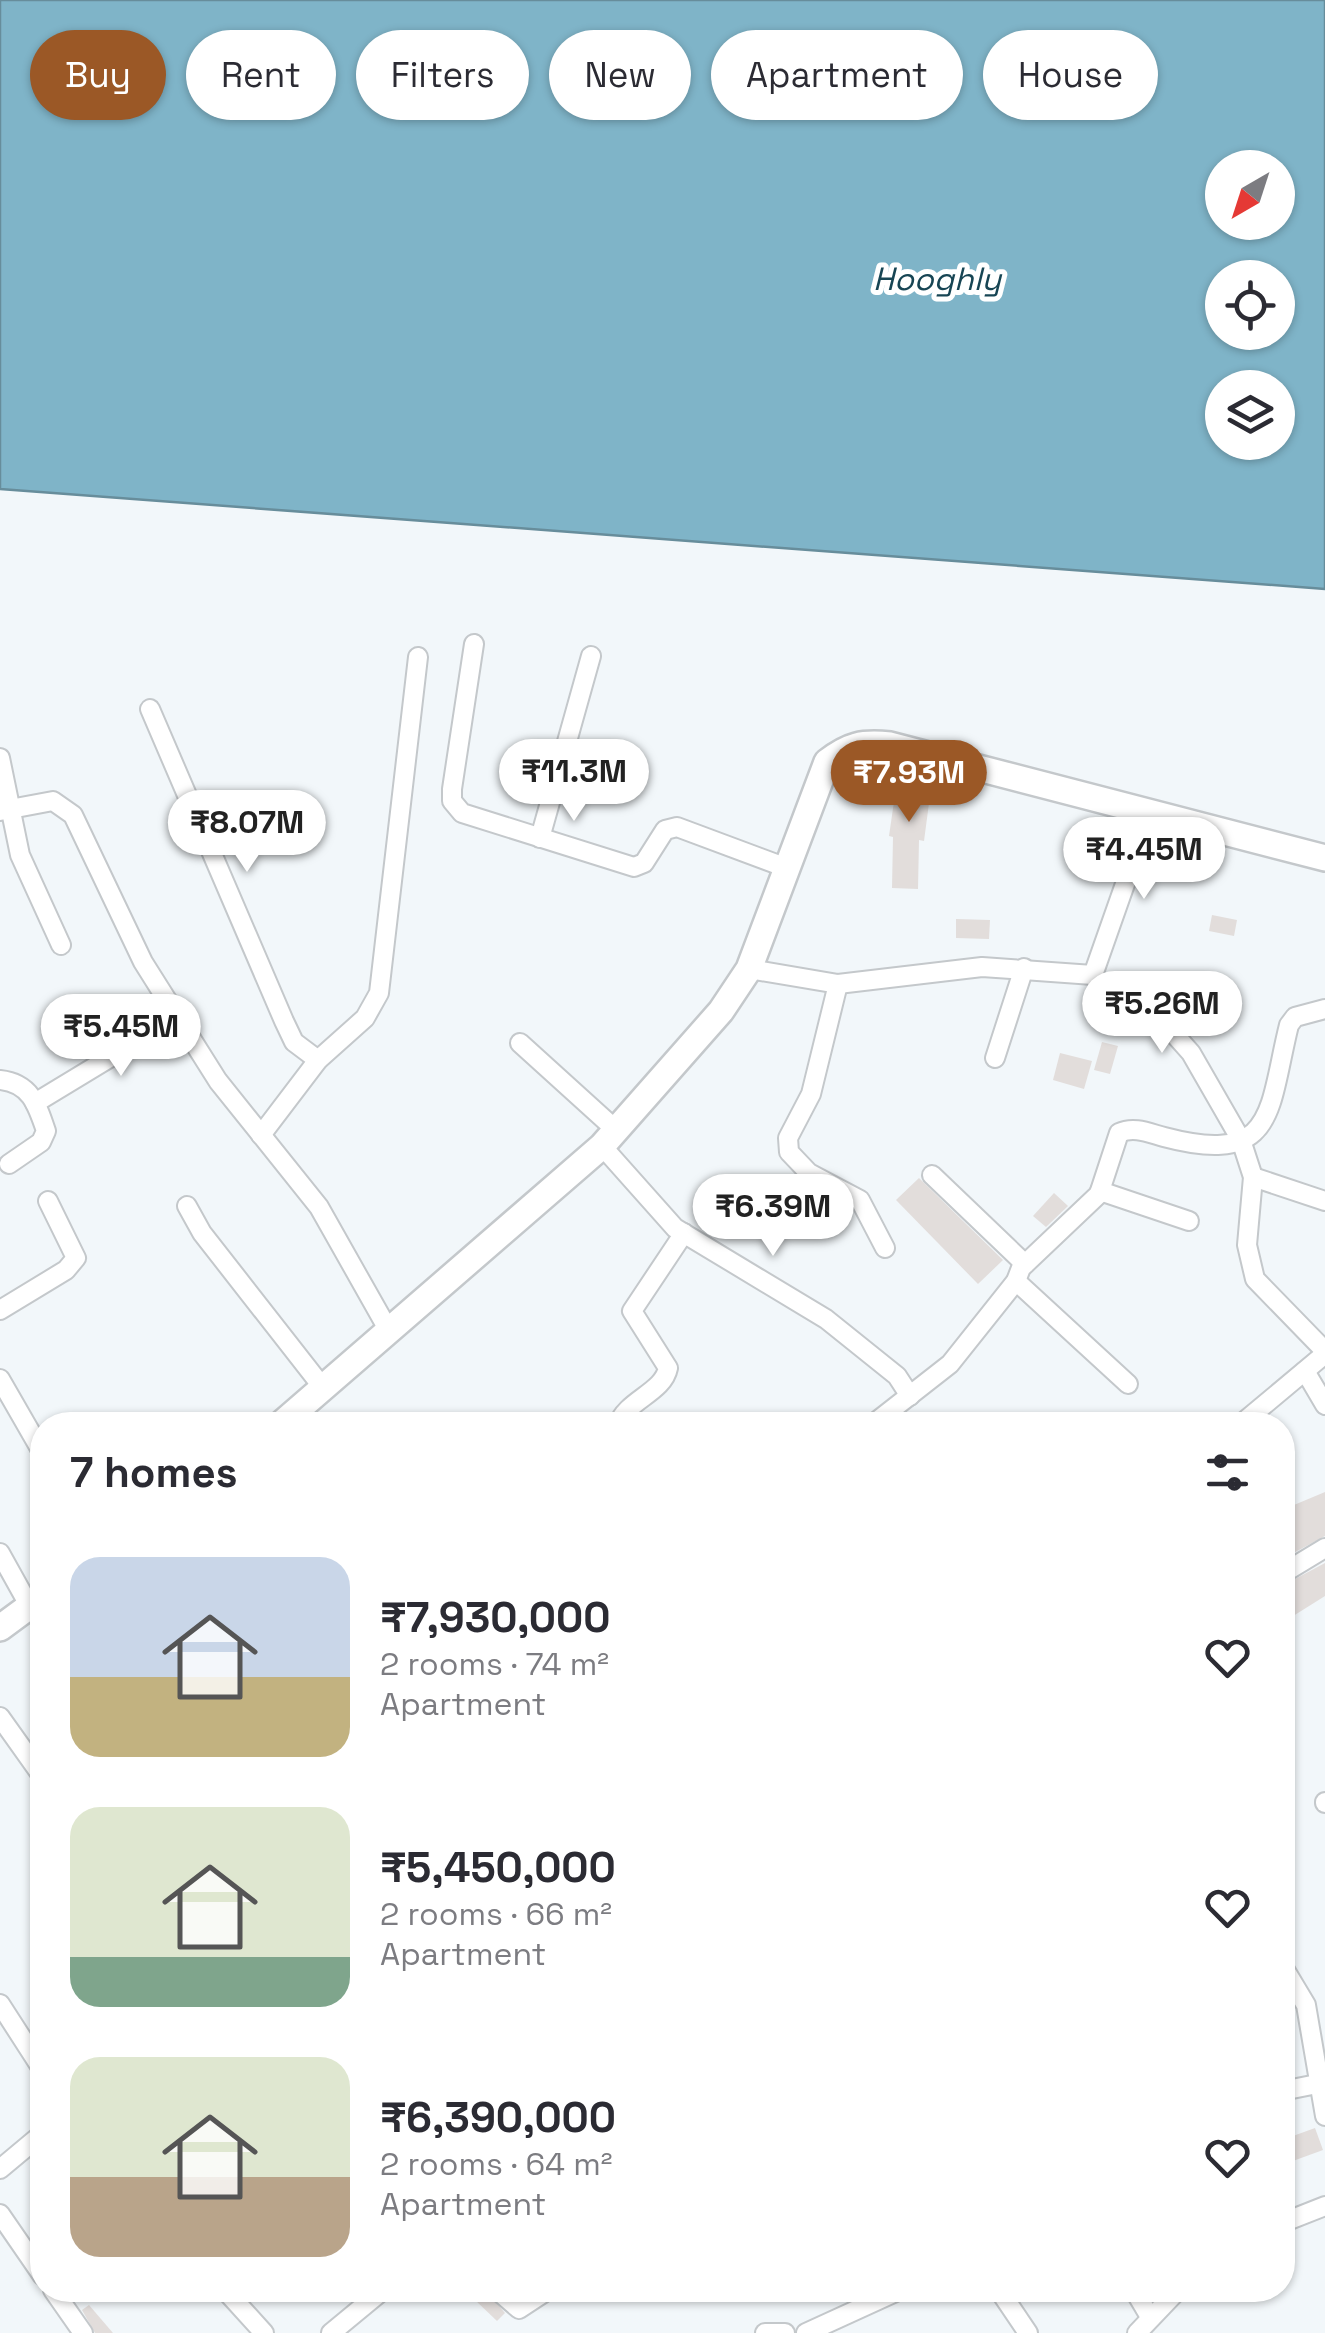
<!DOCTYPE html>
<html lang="en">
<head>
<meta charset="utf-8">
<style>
  body { margin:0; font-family:"Space Grotesk",sans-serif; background:#f2f2f3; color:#2b2b33; height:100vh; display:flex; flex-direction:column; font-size:38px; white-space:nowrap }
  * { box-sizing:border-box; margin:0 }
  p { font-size:32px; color:#7c7c81 }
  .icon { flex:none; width:55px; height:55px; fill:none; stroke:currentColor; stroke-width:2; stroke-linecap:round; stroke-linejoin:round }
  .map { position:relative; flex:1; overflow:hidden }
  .side { position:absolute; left:30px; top:1412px; width:1265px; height:890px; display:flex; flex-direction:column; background:#fff; border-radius:40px; box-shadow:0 2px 8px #0004 }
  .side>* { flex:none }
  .guide { position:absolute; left:30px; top:30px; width:1265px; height:90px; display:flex; gap:20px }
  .needle { width:65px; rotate:219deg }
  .controls { position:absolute; left:1205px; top:150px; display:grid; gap:20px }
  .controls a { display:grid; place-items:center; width:90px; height:90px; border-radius:50%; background:#fff; box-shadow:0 2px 8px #0004; font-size:50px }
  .price { position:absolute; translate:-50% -85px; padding:0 22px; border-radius:35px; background:#fff; color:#222; font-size:32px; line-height:65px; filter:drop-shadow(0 2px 5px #0008) }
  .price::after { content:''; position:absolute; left:50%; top:60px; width:30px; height:22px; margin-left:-15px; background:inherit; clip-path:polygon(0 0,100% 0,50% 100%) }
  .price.on { background:#9b5826; color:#fff }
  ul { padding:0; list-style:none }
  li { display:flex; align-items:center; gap:30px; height:250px; padding:0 40px }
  li span { display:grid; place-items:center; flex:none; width:280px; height:200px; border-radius:30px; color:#555 }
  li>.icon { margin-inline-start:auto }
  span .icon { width:120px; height:120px; fill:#fffc; stroke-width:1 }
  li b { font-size:42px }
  h2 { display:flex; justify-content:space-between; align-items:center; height:120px; padding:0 40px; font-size:42px }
  .pill { padding:0 35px; border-radius:45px; background:#fff; box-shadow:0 2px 8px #0004; font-size:35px; line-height:90px }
  .pill.on { background:#9b5826; color:#fff }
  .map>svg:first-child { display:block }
  .water { fill:#7fb4c8; stroke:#678d9b; stroke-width:2.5; fill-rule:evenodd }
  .building { fill:#e2dddb }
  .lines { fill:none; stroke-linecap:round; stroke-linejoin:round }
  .street-casing { stroke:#c4c8cb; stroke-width:22 }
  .secondary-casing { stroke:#c4c8cb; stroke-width:30 }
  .street { stroke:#fff; stroke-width:18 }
  .secondary { stroke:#fff; stroke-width:25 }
  .labels { text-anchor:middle; stroke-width:10; stroke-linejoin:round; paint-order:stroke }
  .water-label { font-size:32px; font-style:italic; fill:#174554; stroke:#fff }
</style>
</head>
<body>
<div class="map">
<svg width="1325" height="2333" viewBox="0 0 1325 2333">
  <rect width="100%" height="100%" fill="#f2f7fa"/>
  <path class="water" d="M 0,0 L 1325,0 L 1325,589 L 0,489 ZM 1222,168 L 1278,168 L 1278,222 L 1222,222 ZM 1222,278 L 1278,278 L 1278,332 L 1222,332 ZM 1222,388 L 1278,388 L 1278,442 L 1222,442 Z"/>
  <g class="building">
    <polygon points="899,767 933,773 924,841 919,840 918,889 892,888 893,837 889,836"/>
    <polygon points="1212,915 1237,920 1234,936 1209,931"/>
    <polygon points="956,919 990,920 989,939 956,938"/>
    <polygon points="1102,1042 1118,1046 1110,1074 1094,1070"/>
    <polygon points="1060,1053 1092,1061 1084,1089 1053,1080"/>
    <polygon points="919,1178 1003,1260 978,1284 896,1200"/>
    <polygon points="1054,1193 1068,1206 1046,1227 1033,1216"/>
    <polygon points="1325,1492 1325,1536 1286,1557 1282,1510"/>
    <polygon points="1325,1563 1325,1596 1282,1623 1282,1586"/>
    <polygon points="1315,2128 1323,2150 1282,2165 1282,2140"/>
    <polygon points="485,2290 505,2313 497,2321 475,2300"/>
    <polygon points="89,2305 113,2333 95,2333 82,2310"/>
  </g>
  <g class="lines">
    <g class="street-casing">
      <g id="street">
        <polyline points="474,644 452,789 452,801 462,813 634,867 644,863 665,830 677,827 787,868"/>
        <polyline points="150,709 284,1021 294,1042 318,1060"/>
        <polyline points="0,758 20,855 61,945"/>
        <polyline points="0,811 53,801 73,815 143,962 218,1081 319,1207 389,1331"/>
        <polyline points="540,838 591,656"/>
        <polyline points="749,969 838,984 982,967 1093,975 1100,985 1175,1035 1191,1053 1241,1140 1253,1177 1247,1245 1255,1279 1325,1351"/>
        <polyline points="1093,975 1150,813"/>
        <polyline points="838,984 811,1094 788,1138 789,1152 809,1173 860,1200 885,1248"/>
        <polyline points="520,1043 616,1130"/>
        <polyline points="995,1058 1024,968"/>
        <path d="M 0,1080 C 30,1083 37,1104 46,1131 L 41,1142 L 9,1164"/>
        <polyline points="35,1103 134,1043 177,1011"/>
        <polyline points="261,1135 318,1060 365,1018 379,993 418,657"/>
        <polyline points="602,1146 675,1228 826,1319 897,1376 910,1396"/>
        <polyline points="932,1175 1025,1264"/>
        <polyline points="1253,1177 1325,1201"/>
        <polyline points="1100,1191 1189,1221"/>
        <polyline points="187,1206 202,1233 324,1389"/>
        <polyline points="1016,1281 1128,1384"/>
        <polyline points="0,1310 66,1270 76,1258 48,1201"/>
        <polyline points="1305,1371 1325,1405"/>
        <polyline points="0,1379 42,1452"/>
        <path d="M 618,1425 C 626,1400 663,1393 668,1368 L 632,1311 L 684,1233"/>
        <path d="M 872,1425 L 950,1364 L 1016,1281 L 1021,1268 L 1099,1194 L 1119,1133 C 1134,1126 1149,1133 1164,1137 C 1277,1167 1268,1109 1289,1025 L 1295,1017 L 1325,1009"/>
        <polyline points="1240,1425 1325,1354"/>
        <polyline points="0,1553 30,1607"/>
        <polyline points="1282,1574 1325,1548"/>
        <polyline points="0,1717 42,1776"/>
        <polyline points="1325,1802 1325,1803"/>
        <polyline points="1282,1965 1306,2005 1325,2116"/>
        <polyline points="0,2004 42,2069"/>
        <polyline points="1282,2091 1317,2084"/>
        <polyline points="0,2169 42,2134"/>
        <polyline points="0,2214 42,2275"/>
        <polyline points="1282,2223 1325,2206"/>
        <polyline points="53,2290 83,2333"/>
        <polyline points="225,2290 264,2333"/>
        <polyline points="497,2290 519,2309 548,2290"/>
        <polyline points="999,2290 1028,2333"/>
        <polyline points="1134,2290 1150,2317"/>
        <polyline points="331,2333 383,2290"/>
        <polyline points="765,2333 785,2333"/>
        <polyline points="806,2333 900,2290"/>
        <polyline points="1137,2333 1178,2290"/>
      </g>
    </g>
    <g class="secondary-casing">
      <g id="secondary">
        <path d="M 280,1425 L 602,1146 L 721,1011 L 749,969 L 827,762 C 849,745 862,742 890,745 L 1325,858"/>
        <polyline points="0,1628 42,1597"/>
      </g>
    </g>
    <use href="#street" class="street"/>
    <use href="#secondary" class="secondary"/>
  </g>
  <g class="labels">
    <g class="water-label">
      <text x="937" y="290">Hooghly</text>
    </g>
  </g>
</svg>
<div class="controls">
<a><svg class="needle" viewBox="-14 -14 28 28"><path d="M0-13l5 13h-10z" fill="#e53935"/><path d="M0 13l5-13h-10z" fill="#7c7c81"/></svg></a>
<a><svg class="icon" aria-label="locate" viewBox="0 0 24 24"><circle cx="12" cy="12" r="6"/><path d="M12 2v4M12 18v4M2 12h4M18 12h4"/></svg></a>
<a><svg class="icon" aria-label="layers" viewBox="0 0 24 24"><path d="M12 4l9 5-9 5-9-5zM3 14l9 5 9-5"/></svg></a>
</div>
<b class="price" style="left:574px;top:824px">₹11.3M</b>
<b class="price on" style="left:909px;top:825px">₹7.93M</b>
<b class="price" style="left:247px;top:875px">₹8.07M</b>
<b class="price" style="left:1144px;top:902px">₹4.45M</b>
<b class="price" style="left:1162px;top:1056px">₹5.26M</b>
<b class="price" style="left:121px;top:1079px">₹5.45M</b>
<b class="price" style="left:773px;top:1259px">₹6.39M</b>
<div class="guide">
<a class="pill on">Buy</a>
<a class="pill">Rent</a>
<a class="pill">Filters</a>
<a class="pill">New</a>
<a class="pill">Apartment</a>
<a class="pill">House</a>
</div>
<section class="side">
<h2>7 homes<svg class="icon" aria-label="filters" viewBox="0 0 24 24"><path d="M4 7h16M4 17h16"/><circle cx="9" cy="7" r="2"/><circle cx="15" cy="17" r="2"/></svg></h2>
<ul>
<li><span style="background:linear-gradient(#c9d6e8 60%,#c2b280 0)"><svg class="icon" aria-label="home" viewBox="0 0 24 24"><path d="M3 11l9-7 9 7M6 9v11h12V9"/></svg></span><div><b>₹7,930,000</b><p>2 rooms · 74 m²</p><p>Apartment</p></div><svg class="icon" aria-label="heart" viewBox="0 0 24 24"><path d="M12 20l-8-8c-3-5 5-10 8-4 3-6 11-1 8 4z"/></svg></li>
<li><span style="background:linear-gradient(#dfe7d0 75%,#7fa58c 0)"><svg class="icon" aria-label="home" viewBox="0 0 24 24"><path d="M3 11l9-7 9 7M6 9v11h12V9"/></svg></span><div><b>₹5,450,000</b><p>2 rooms · 66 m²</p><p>Apartment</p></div><svg class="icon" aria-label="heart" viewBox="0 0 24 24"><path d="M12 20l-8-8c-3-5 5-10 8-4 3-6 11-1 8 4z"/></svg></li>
<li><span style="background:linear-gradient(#dfe7d0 60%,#b9a48a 0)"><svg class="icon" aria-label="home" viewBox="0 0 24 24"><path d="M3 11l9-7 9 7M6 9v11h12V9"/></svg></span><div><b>₹6,390,000</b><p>2 rooms · 64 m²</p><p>Apartment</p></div><svg class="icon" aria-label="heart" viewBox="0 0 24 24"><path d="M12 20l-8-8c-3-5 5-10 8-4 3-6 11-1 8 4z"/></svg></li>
</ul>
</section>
</div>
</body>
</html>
